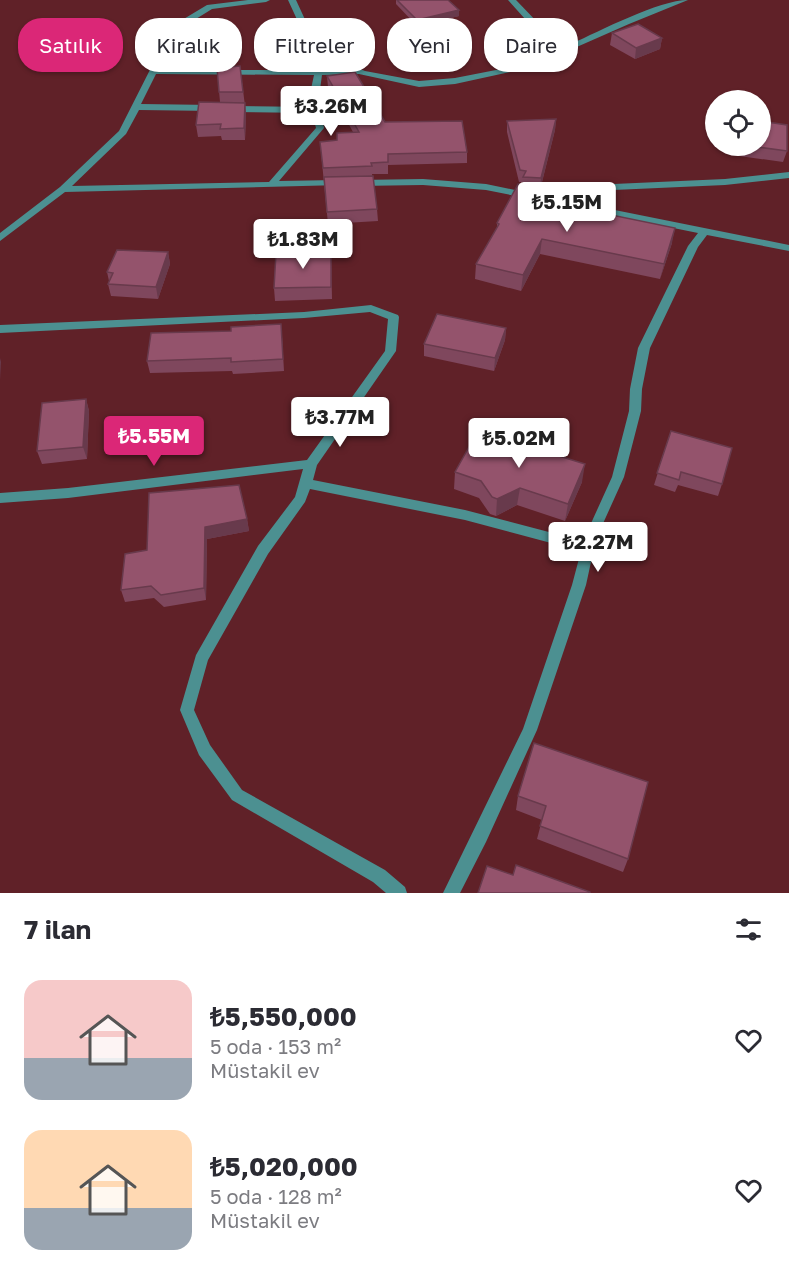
<!DOCTYPE html>
<html lang="tr">
<head>
<meta charset="utf-8">
<style>
  body { margin:0; font-family:"Golos Text",sans-serif; background:#f7f7f7; color:#2b2b33; height:100vh; display:flex; flex-direction:column; font-size:22px; white-space:nowrap }
  * { box-sizing:border-box; margin:0 }
  p { font-size:20px; color:#7c7c81 }
  .icon { flex:none; width:33px; height:33px; fill:none; stroke:currentColor; stroke-width:2; stroke-linecap:round; stroke-linejoin:round }
  .map { position:relative; height:893px; overflow:hidden }
  .drawer { display:flex; flex-direction:column; background:#fff; flex:1 }
  .drawer>* { flex:none }
  .banner { position:absolute; left:18px; top:18px; width:753px; height:54px; display:flex; gap:12px }
  .buttons { position:absolute; left:705px; top:90px; display:grid; gap:12px }
  .buttons a { display:grid; place-items:center; width:66px; height:66px; border-radius:50%; background:#fff; box-shadow:0 2px 4px #0004; font-size:30px }
  .price { position:absolute; translate:-50% -51px; padding:0 14px; border-radius:6px; background:#fff; color:#222; font-size:20px; line-height:39px; filter:drop-shadow(0 2px 3px #0008) }
  .price::after { content:''; position:absolute; left:50%; top:36px; width:18px; height:14px; margin-left:-9px; background:inherit; clip-path:polygon(0 0,100% 0,50% 100%) }
  .price.current { background:#db2777; color:#fff }
  ul { padding:0; list-style:none }
  li { display:flex; align-items:center; gap:18px; height:150px; padding:0 24px }
  li span { display:grid; place-items:center; flex:none; width:168px; height:120px; border-radius:18px; color:#555 }
  li>.icon { margin-inline-start:auto }
  span .icon { width:72px; height:72px; fill:#fffc; stroke-width:1 }
  li b { font-size:26px }
  h2 { display:flex; justify-content:space-between; align-items:center; height:72px; padding:0 24px; font-size:26px }
  .tag { padding:0 21px; border-radius:24px; background:#fff; box-shadow:0 2px 4px #0004; font-size:21px; line-height:54px }
  .tag.current { background:#db2777; color:#fff }
  .map>svg:first-child { display:block }
  .lines { fill:none; stroke-linecap:round; stroke-linejoin:round }
  .street { fill:#4c9091; fill-rule:evenodd }
  .wall { fill:#7f475d }
  .shaded-wall { fill:#683a4c }
  .building { fill:#94536c; stroke:#683a4c; stroke-width:1.5 }
</style>
</head>
<body>
<div class="map">
<svg width="789" height="893" viewBox="0 0 789 893">
  <rect width="100%" height="100%" fill="#602128"/>
  <g class="lines">
    <g class="street">
      <path d="M 248,0 L 270,0 L 266,2 L 212,9 L 183,27 L 158,70 L 316,70 L 319,64 L 322,64 L 326,66 L 324,70 L 350,70 L 324,60 L 300,26 L 288,0 L 296,0 L 308,26 L 330,56 L 365,71 L 419,81 L 455,78 L 527,64 L 565,47 L 534,29 L 508,0 L 516,0 L 540,25 L 571,44 C 600,31 659,0 688,0 L 629,24 L 529,68 L 455,84 L 419,87 L 359,74 L 322,75 L 319,97 L 324,128 L 279,181 L 338,180 L 341,181 L 341,185 L 65,192 L 0,241 L 0,233 L 60,187 L 119,131 L 160,50 L 177,23 L 207,5 ZM 156,74 L 314,75 L 311,89 L 311,107 L 231,106 L 227,109 L 231,112 L 312,113 L 316,128 L 269,182 L 72,186 L 126,134 L 139,110 L 214,111 L 218,108 L 214,105 L 141,104 Z"/>
      <polygon points="789,172 789,178 725,185 569,192 545,196 789,245 789,251 707,235 698,247 650,348 642,389 641,411 624,477 596,539 586,585 537,730 486,842 460,893 443,893 523,729 572,585 581,551 465,520 310,489 305,502 268,554 208,660 194,710 210,745 242,790 385,870 405,887 407,893 386,893 373,882 232,800 199,755 180,710 196,655 258,546 295,497 303,469 68,498 0,503 0,493 68,488 307,460 385,351 388,319 370,312 304,318 0,333 0,325 304,312 371,305 398,315 399,317 396,351 317,465 313,480 465,510 583,541 612,477 629,411 630,389 638,348 688,246 698,233 486,190 423,185 358,186 353,183 358,180 423,179 486,184 534,194 539,191 569,186 725,179"/>
    </g>
  </g>
  <g class="wall">
    <polygon points="396,0 448,0 459,10 459,16 417,26 396,4"/>
    <polygon points="612,33 662,38 660,49 635,59 610,45"/>
    <polygon points="240,66 246,114 245,140 222,140 221,136 198,137 196,125 220,102 217,68"/>
    <polygon points="327,76 385,122 467,152 467,163 388,165 388,174 372,174 377,209 378,221 328,224 320,142 337,140 353,132 328,87"/>
    <polygon points="556,119 555,130 540,190 538,190 538,194 550,203 672,243 660,279 540,254 521,291 475,279 476,264 497,228 497,223 523,184 523,182 519,182 507,132 507,121"/>
    <polygon points="733,146 760,146 787,151 783,162 732,155"/>
    <polygon points="168,252 170,264 158,299 111,296 108,284 109,281 107,272"/>
    <polygon points="331,252 332,299 275,301 274,288"/>
    <polygon points="506,328 505,340 494,371 424,356 424,344"/>
    <polygon points="282,336 284,371 233,374 232,371 150,373 147,361"/>
    <polygon points="86,399 89,411 87,459 42,464 37,451"/>
    <polygon points="671,431 722,484 718,496 678,485 675,492 654,485"/>
    <polygon points="455,472 582,482 565,521 517,505 496,516 490,514 479,498 454,489"/>
    <polygon points="247,519 249,531 207,539 206,600 164,607 154,598 125,602 121,590 147,550"/>
    <polygon points="534,743 628,859 623,872 537,839 542,820 516,810 518,796"/>
  </g>
  <g class="shaded-wall">
    <polygon points="459,10 459,16 417,26 417,20"/>
    <polygon points="662,38 660,49 635,59 636,48"/>
    <polygon points="245,103 246,114 245,140 244,128"/>
    <polygon points="556,119 555,130 540,190 541,178"/>
    <polygon points="675,228 672,243 660,279 664,264"/>
    <polygon points="542,239 540,254 521,291 523,275"/>
    <polygon points="168,252 170,264 158,299 156,287"/>
    <polygon points="506,328 505,340 494,371 495,358"/>
    <polygon points="0,358 1,362 0,380"/>
    <polygon points="86,399 89,411 87,459 83,447"/>
    <polygon points="585,464 582,482 565,521 568,504"/>
    <polygon points="520,488 517,505 496,516 497,499"/>
    <polygon points="247,519 249,531 207,539 206,600 204,588 205,527"/>
  </g>
  <g class="building">
    <polygon points="397,0 448,0 459,10 417,20"/>
    <polygon points="638,24 662,38 636,48 612,33"/>
    <polygon points="240,66 243,92 219,92 217,68"/>
    <polygon points="355,72 385,122 462,121 467,152 388,154 388,162 371,163 372,166 323,168 320,142 337,140 337,133 359,132 327,76"/>
    <polygon points="199,102 245,103 244,128 220,129 221,124 196,125"/>
    <polygon points="556,119 541,178 523,177 526,171 520,170 507,121"/>
    <polygon points="760,121 787,125 787,151 750,146 760,146"/>
    <polygon points="373,176 377,209 327,212 324,177"/>
    <polygon points="518,184 538,187 537,194 551,197 548,202 675,228 664,264 542,239 523,275 476,264 499,224 497,223"/>
    <polygon points="117,250 168,252 156,287 108,284 113,273 107,272"/>
    <polygon points="331,252 331,287 274,288 276,253"/>
    <polygon points="437,314 506,328 495,358 424,344"/>
    <polygon points="281,324 283,359 231,362 231,358 147,361 151,333 231,331 231,327"/>
    <polygon points="86,399 83,447 37,451 42,403"/>
    <polygon points="478,431 585,464 568,504 520,488 497,499 492,497 481,481 455,472"/>
    <polygon points="671,431 732,448 722,484 681,472 679,480 657,473"/>
    <polygon points="239,485 247,519 205,527 204,588 161,595 151,586 121,590 125,554 147,550 149,493"/>
    <polygon points="534,743 648,782 628,859 540,826 546,806 518,796"/>
    <polygon points="516,865 590,892 590,893 478,893 487,866 513,875"/>
  </g>
</svg>
<div class="buttons">
<a><svg class="icon" aria-label="locate" viewBox="0 0 24 24"><circle cx="12" cy="12" r="6"/><path d="M12 2v4M12 18v4M2 12h4M18 12h4"/></svg></a>
</div>
<b class="price" style="left:331px;top:137px">₺3.26M</b>
<b class="price" style="left:567px;top:233px">₺5.15M</b>
<b class="price" style="left:303px;top:270px">₺1.83M</b>
<b class="price" style="left:340px;top:448px">₺3.77M</b>
<b class="price current" style="left:154px;top:467px">₺5.55M</b>
<b class="price" style="left:519px;top:469px">₺5.02M</b>
<b class="price" style="left:598px;top:573px">₺2.27M</b>
<div class="banner">
<a class="tag current">Satılık</a>
<a class="tag">Kiralık</a>
<a class="tag">Filtreler</a>
<a class="tag">Yeni</a>
<a class="tag">Daire</a>
</div>
</div>
<section class="drawer">
<h2>7 ilan<svg class="icon" aria-label="filters" viewBox="0 0 24 24"><path d="M4 7h16M4 17h16"/><circle cx="9" cy="7" r="2"/><circle cx="15" cy="17" r="2"/></svg></h2>
<ul>
<li><span style="background:linear-gradient(#f6c9c9 65%,#9aa5b1 0)"><svg class="icon" aria-label="home" viewBox="0 0 24 24"><path d="M3 11l9-7 9 7M6 9v11h12V9"/></svg></span><div><b>₺5,550,000</b><p>5 oda · 153 m²</p><p>Müstakil ev</p></div><svg class="icon" aria-label="heart" viewBox="0 0 24 24"><path d="M12 20l-8-8c-3-5 5-10 8-4 3-6 11-1 8 4z"/></svg></li>
<li><span style="background:linear-gradient(#ffd9b3 65%,#9aa5b1 0)"><svg class="icon" aria-label="home" viewBox="0 0 24 24"><path d="M3 11l9-7 9 7M6 9v11h12V9"/></svg></span><div><b>₺5,020,000</b><p>5 oda · 128 m²</p><p>Müstakil ev</p></div><svg class="icon" aria-label="heart" viewBox="0 0 24 24"><path d="M12 20l-8-8c-3-5 5-10 8-4 3-6 11-1 8 4z"/></svg></li>
</ul>
</section>
</body>
</html>
